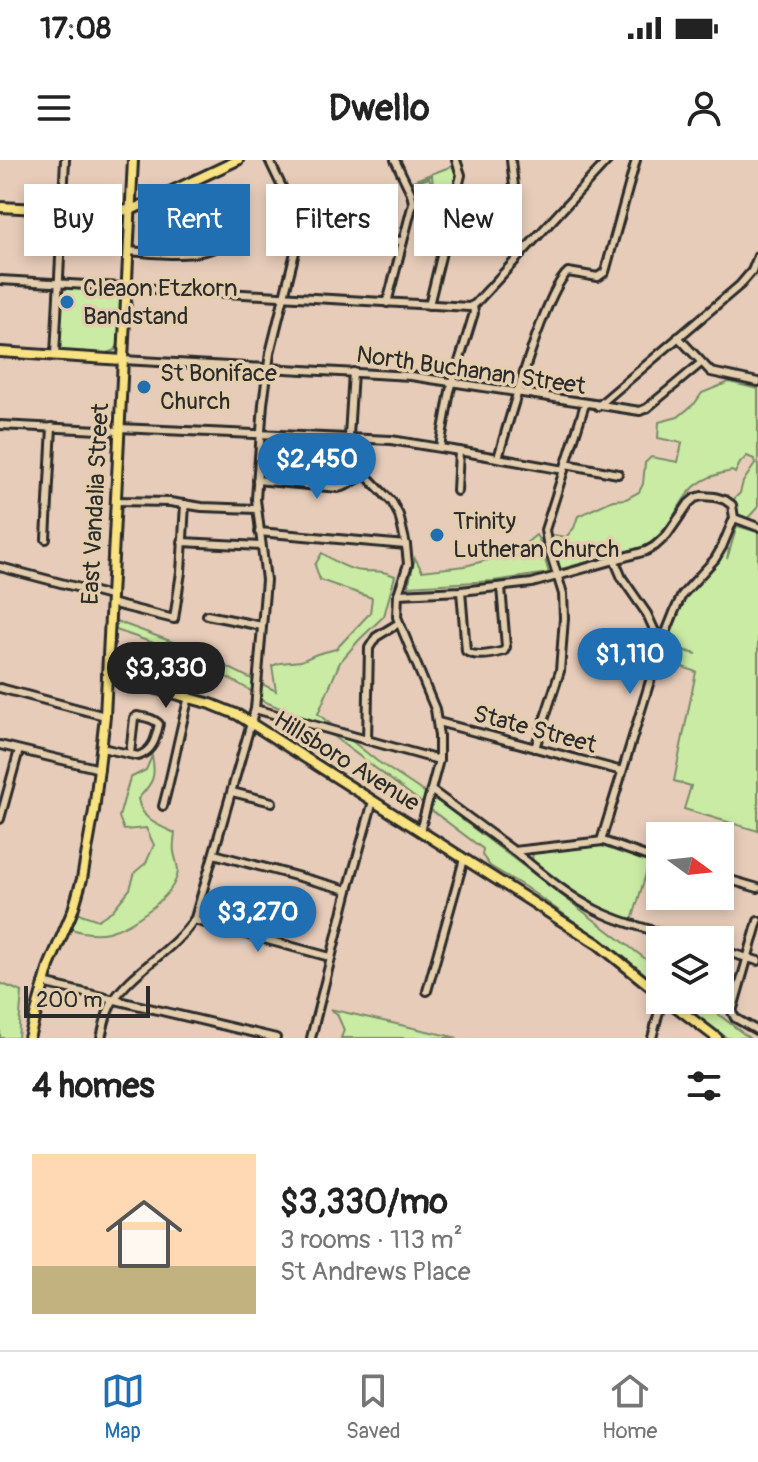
<!DOCTYPE html>
<html lang="en">
<head>
<meta charset="utf-8">
<style>
  body { margin:0; font-family:Pangolin,sans-serif; background:#f6f6f6; color:#222; height:100vh; display:flex; flex-direction:column; font-size:30px; white-space:nowrap }
  * { box-sizing:border-box; margin:0 }
  p { font-size:26px; color:#767676 }
  .icon { flex:none; width:44px; height:44px; fill:none; stroke:currentColor; stroke-width:2; stroke-linecap:round; stroke-linejoin:round }
  .map { position:relative; height:878px; overflow:hidden }
  .panel { display:flex; flex-direction:column; background:#fff; flex:1 }
  .panel>* { flex:none }
  .top-card { position:absolute; left:24px; top:24px; width:710px; height:72px; display:flex; gap:16px }
  .needle { width:52px; rotate:105deg }
  .tools { position:absolute; left:646px; top:662px; display:grid; gap:16px }
  .tools a { display:grid; place-items:center; width:88px; height:88px; border-radius:0px; background:#fff; box-shadow:0 4px 12px #0003; font-size:40px }
  .scale { position:absolute; left:24px; bottom:20px; width:126px; box-sizing:border-box; padding-left:8px; border:4px solid #2b2b2b; border-top:0; font-size:22px; line-height:28px; white-space:nowrap; color:#2b2b2b; -webkit-text-stroke:6px #e4ceae; paint-order:stroke }
  .price { position:absolute; translate:-50% -68px; padding:0 18px; border-radius:28px; background:#1f6fb2; color:#fff; font-size:26px; line-height:52px; filter:drop-shadow(0 2px 4px #0008) }
  .price::after { content:''; position:absolute; left:50%; top:48px; width:24px; height:18px; margin-left:-12px; background:inherit; clip-path:polygon(0 0,100% 0,50% 100%) }
  .price.selected { background:#222; color:#fff }
  ul { padding:0; list-style:none }
  li { display:flex; align-items:center; gap:24px; height:200px; padding:0 32px }
  li+li { border-top:2px solid #e0e0e0 }
  li span { display:grid; place-items:center; flex:none; width:224px; height:160px; border-radius:0px; color:#555 }
  li>.icon { margin-inline-start:auto }
  span .icon { width:96px; height:96px; fill:#fffc; stroke-width:1 }
  li b { font-size:34px }
  h2 { display:flex; justify-content:space-between; align-items:center; height:96px; padding:0 32px; font-size:34px }
  .pill { padding:0 28px; border-radius:0px; background:#fff; box-shadow:0 4px 12px #0003; font-size:28px; line-height:72px }
  .pill.selected { background:#1f6fb2; color:#fff }
  .status { display:flex; justify-content:space-between; align-items:center; height:56px; padding:0 40px; background:#fff; direction:ltr }
  .status svg { height:22px; fill:currentColor }
  header { display:flex; justify-content:space-between; align-items:center; height:104px; padding:0 32px; background:#fff; font-size:36px; font-weight:800 }
  .tab-bar { display:flex; justify-content:space-around; align-items:center; height:112px; border-top:2px solid #e0e0e0; background:#fff; font-size:22px; color:#767676 }
  .tab-bar a { display:grid; justify-items:center; gap:4px }
  .tab-bar .selected { color:#1f6fb2 }
  .map>svg:first-child { display:block }
  .green { fill:#c9eba4; stroke:#7a8b68; stroke-width:2 }
  .lines { fill:none; stroke-linecap:round; stroke-linejoin:round }
  .minor-casing { stroke:#2b2b2b; stroke-width:12 }
  .major-casing { stroke:#2b2b2b; stroke-width:14 }
  .minor { stroke:#e4ceae; stroke-width:6 }
  .major { stroke:#f8e281; stroke-width:8 }
  .poi-dot { fill:#1f6fb2; stroke:#e4ceae; stroke-width:3 }
  .labels { text-anchor:middle; stroke-width:7; stroke-linejoin:round; paint-order:stroke }
  .poi-label { font-size:24px; fill:#2b2b2b; stroke:#e4ceae; text-anchor:start }
  .street-label { font-size:24px; fill:#2b2b2b; stroke:#e4ceae }
</style>
</head>
<body>
<div class="status"><b>17:08</b><svg viewBox="0 0 49 12"><path d="M0 12V9h3v3zM5 12V6h3v6zM10 12V3h3v9zM15 12V0h3v12zM26 1h20v11H26zM47 4h2v5h-2z"/></svg></div>
<header><svg class="icon" aria-label="menu" viewBox="0 0 24 24"><path d="M4 6h16M4 12h16M4 18h16"/></svg>Dwello<svg class="icon" aria-label="person" viewBox="0 0 24 24"><circle cx="12" cy="8" r="4"/><path d="M4 21q1-7 8-7t8 7"/></svg></header>
<div class="map">
<svg width="758" height="878" viewBox="0 0 758 878">
  <rect width="100%" height="100%" fill="#e7ccb9"/>
  <filter id="ink" filterUnits="userSpaceOnUse"><feTurbulence type="fractalNoise" baseFrequency=".0125" numOctaves="2"/><feDisplacementMap in="SourceGraphic" scale="16" xChannelSelector="R" yChannelSelector="G"/><feConvolveMatrix kernelMatrix="1 2 1 2 8 2 1 2 1" color-interpolation-filters="sRGB"/></filter>
  <g filter="url(#ink)">
    <g class="green">
      <polygon points="455,5 457,21 439,91 437,90 440,80 437,77 440,65 443,64 444,59 442,58 446,45 449,39 448,36 451,32 433,26 416,33 416,35 412,27 413,24 429,18 433,26 432,15 412,24 410,22"/>
      <polygon points="62,127 122,132 118,185 115,190 104,194 58,191"/>
      <path d="M 729,222 L 758,229 L 758,347 L 747,359 L 739,357 L 733,340 L 740,333 L 743,322 L 755,304 L 754,299 L 747,296 L 740,303 L 735,313 L 732,311 C 674,321 687,355 650,383 C 643,389 631,389 621,392 C 601,398 581,404 560,409 L 553,389 L 553,375 L 566,377 L 574,368 L 578,356 L 613,340 L 626,339 L 639,332 L 643,324 L 645,303 L 651,297 L 678,302 L 682,283 L 658,278 L 659,262 L 678,257 L 695,243 L 702,233 Z"/>
      <path d="M 737,366 L 758,372 L 758,671 L 684,649 L 691,626 L 674,621 L 696,512 L 661,499 L 667,487 L 697,494 L 665,485 C 670,467 676,447 687,432 C 700,417 715,407 724,389 L 729,389 L 727,399 Z"/>
      <polygon points="536,375 539,380 549,413 493,421 408,426 415,398 422,411 465,406 514,393"/>
      <path d="M 322,393 C 334,401 348,410 363,411 C 377,412 381,410 395,416 L 384,456 L 359,480 L 340,502 L 318,554 L 377,601 L 443,645 L 660,810 L 660,828 L 611,787 L 525,727 L 490,706 L 482,695 L 483,689 L 314,562 L 263,541 L 248,529 L 185,494 L 116,470 L 116,461 L 189,488 L 276,531 L 272,506 L 280,503 L 301,501 L 317,494 L 336,489 L 370,453 L 372,438 L 320,420 L 315,405 Z"/>
      <path d="M 152,596 C 157,619 151,624 138,639 C 142,660 157,665 175,673 C 174,680 173,686 174,692 C 175,698 178,706 178,711 C 175,737 131,766 108,772 C 95,775 84,773 71,769 L 78,753 L 98,760 L 113,750 L 130,729 L 135,712 L 146,703 L 154,685 L 146,668 L 124,670 L 119,657 L 130,618 L 146,610 Z"/>
      <polygon points="600,683 650,700 632,761 593,746 566,729 532,700 533,693"/>
      <polygon points="0,823 22,832 18,878 0,878"/>
      <polygon points="676,840 700,840 749,878 727,878"/>
      <polygon points="330,849 458,878 341,878 344,870 337,854"/>
    </g>
    <g class="lines">
      <g class="minor-casing">
        <g id="minor">
          <polyline points="511,0 514,26 512,31"/>
          <polyline points="300,74 403,81"/>
          <path d="M 129,91 C 156,93 190,98 215,88"/>
          <polyline points="0,120 469,147 475,144 608,0"/>
          <polyline points="387,143 413,43 411,33 395,0"/>
          <polyline points="429,145 461,15 456,0"/>
          <polyline points="678,177 711,212 758,222"/>
          <polyline points="55,195 65,0"/>
          <polyline points="123,200 411,216 640,251 647,248 701,203"/>
          <polyline points="353,212 348,292 353,302 392,342 399,355 406,385 408,404 398,434 397,457 435,549 439,576 439,600 420,671"/>
          <polyline points="598,246 740,125 752,111 758,96"/>
          <polyline points="0,265 119,271"/>
          <polyline points="119,268 391,280 459,291 564,310"/>
          <polyline points="440,287 450,231 474,153 473,146"/>
          <path d="M 498,298 C 508,264 545,130 568,112 L 598,117 L 605,112 L 636,0"/>
          <polyline points="566,304 618,314"/>
          <polyline points="257,320 338,328 345,326 366,314"/>
          <polyline points="457,331 459,291"/>
          <polyline points="115,341 170,342 202,347 256,349"/>
          <polyline points="734,358 758,367"/>
          <polyline points="259,372 406,385"/>
          <polyline points="46,379 52,267"/>
          <polyline points="182,382 261,386"/>
          <polyline points="0,407 110,436"/>
          <path d="M 461,431 L 466,491 C 475,498 493,494 504,491 L 506,487 L 501,427"/>
          <polyline points="398,434 461,431 532,423 646,391 655,386 667,375 689,343 695,338 702,336 715,337 725,340 732,345 734,358 722,387 715,399 682,435 675,450 661,485"/>
          <polyline points="110,443 174,459 181,412 185,344"/>
          <polyline points="207,455 262,466"/>
          <polyline points="0,528 105,556"/>
          <polyline points="255,549 439,600"/>
          <polyline points="438,562 622,611"/>
          <polyline points="367,580 369,488 376,477 399,463"/>
          <polyline points="0,585 100,609"/>
          <path d="M 102,588 L 138,596 C 153,591 156,578 159,564 C 153,558 144,557 137,556 L 134,558 L 130,594"/>
          <polyline points="535,588 560,511 564,458 563,434 547,382 545,370 585,244"/>
          <polyline points="431,630 514,691 603,681 660,701"/>
          <polyline points="232,632 272,642"/>
          <path d="M 163,646 C 173,610 179,573 189,537"/>
          <polyline points="0,659 19,590"/>
          <polyline points="601,681 661,485 647,454 622,418 614,399"/>
          <path d="M 514,691 C 540,712 566,735 596,750 C 624,764 656,771 686,780"/>
          <polyline points="214,694 348,730"/>
          <polyline points="720,717 758,728"/>
          <polyline points="194,760 330,797"/>
          <polyline points="758,761 732,852 735,858 758,871"/>
          <polyline points="720,790 758,801"/>
          <polyline points="43,823 276,878"/>
          <polyline points="427,831 464,699"/>
          <path d="M 101,878 C 104,866 106,852 113,841 C 134,809 174,791 195,758 L 255,549 L 266,420 L 256,339 L 263,244 L 270,193 L 300,72 L 295,54 L 269,0"/>
          <polyline points="311,878 348,730 373,641"/>
          <polyline points="652,878 662,840"/>
        </g>
      </g>
      <g class="major-casing">
        <g id="major">
          <polyline points="0,47 97,52 131,50 238,0"/>
          <polyline points="0,192 123,200"/>
          <polyline points="107,515 211,544 238,555 598,784 660,834"/>
          <polyline points="667,840 717,878"/>
          <polyline points="29,878 49,806 73,750 82,719 94,651 105,556 133,0"/>
        </g>
      </g>
      <use href="#minor" class="minor"/>
      <use href="#major" class="major"/>
    </g>
  </g>
  <g class="poi-dot">
    <circle cx="67" cy="142" r="8"/>
    <circle cx="144" cy="227" r="8"/>
    <circle cx="437" cy="375" r="8"/>
  </g>
  <g class="labels">
    <g class="poi-label">
      <text x="83" y="136">Cleaon Etzkorn<tspan x="83" dy="28">Bandstand</tspan></text>
      <text x="160" y="221">St Boniface<tspan x="160" dy="28">Church</tspan></text>
      <text x="453" y="369">Trinity<tspan x="453" dy="28">Lutheran Church</tspan></text>
    </g>
    <g class="street-label">
      <text transform="translate(471 210) rotate(8)" y="8">North Buchanan Street</text>
      <text transform="translate(95 344) rotate(-87)" y="8">East Vandalia Street</text>
      <text transform="translate(535 569) rotate(15)" y="8">State Street</text>
      <text transform="translate(347 601) rotate(32)" y="8">Hillsboro Avenue</text>
    </g>
  </g>
</svg>
<div class="tools">
<a><svg class="needle" viewBox="-14 -14 28 28"><path d="M0-13l5 13h-10z" fill="#e53935"/><path d="M0 13l5-13h-10z" fill="#767676"/></svg></a>
<a><svg class="icon" aria-label="layers" viewBox="0 0 24 24"><path d="M12 4l9 5-9 5-9-5zM3 14l9 5 9-5"/></svg></a>
</div>
<div class="scale">200 m</div>
<b class="price" style="left:317px;top:341px">$2,450</b>
<b class="price" style="left:630px;top:536px">$1,110</b>
<b class="price selected" style="left:166px;top:550px">$3,330</b>
<b class="price" style="left:258px;top:794px">$3,270</b>
<div class="top-card">
<a class="pill">Buy</a>
<a class="pill selected">Rent</a>
<a class="pill">Filters</a>
<a class="pill">New</a>
</div>
</div>
<section class="panel">
<h2>4 homes<svg class="icon" aria-label="filters" viewBox="0 0 24 24"><path d="M4 7h16M4 17h16"/><circle cx="9" cy="7" r="2"/><circle cx="15" cy="17" r="2"/></svg></h2>
<ul>
<li><span style="background:linear-gradient(#ffd9b3 70%,#c2b280 0)"><svg class="icon" aria-label="home" viewBox="0 0 24 24"><path d="M3 11l9-7 9 7M6 9v11h12V9"/></svg></span><div><b>$3,330/mo</b><p>3 rooms · 113 m²</p><p>St Andrews Place</p></div></li>
</ul>
</section>
<nav class="tab-bar">
<a class="selected"><svg class="icon" aria-label="map" viewBox="0 0 24 24"><path d="M3 6l6-2 6 2 6-2v14l-6 2-6-2-6 2zM9 4v14M15 6v14"/></svg>Map</a>
<a><svg class="icon" aria-label="saved" viewBox="0 0 24 24"><path d="M7 4h10v16l-5-4-5 4z"/></svg>Saved</a>
<a><svg class="icon" aria-label="home" viewBox="0 0 24 24"><path d="M3 11l9-7 9 7M6 9v11h12V9"/></svg>Home</a>
</nav>
</body>
</html>
